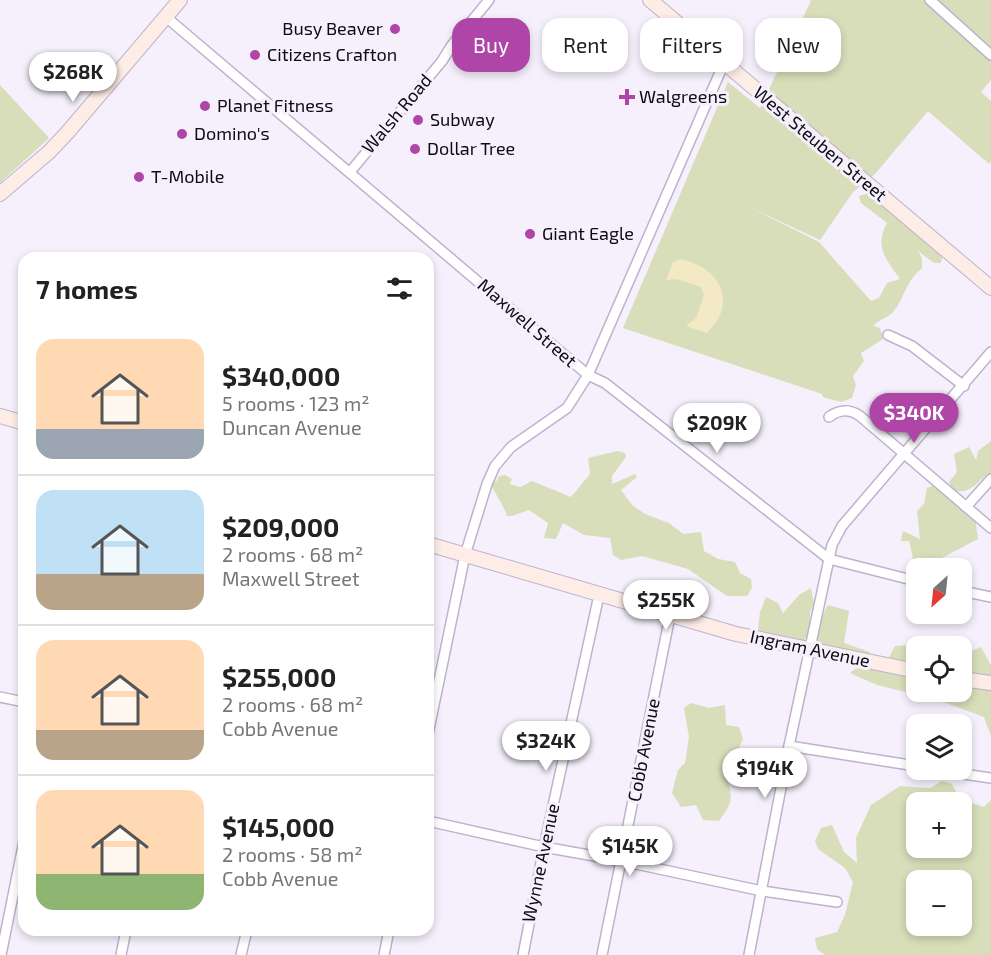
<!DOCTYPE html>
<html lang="en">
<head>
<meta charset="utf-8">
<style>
  body { margin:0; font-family:"Exo 2",sans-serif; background:#f2f2f2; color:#222; height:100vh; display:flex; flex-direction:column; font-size:22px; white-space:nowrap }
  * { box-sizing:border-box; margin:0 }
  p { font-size:20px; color:#767676 }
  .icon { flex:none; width:33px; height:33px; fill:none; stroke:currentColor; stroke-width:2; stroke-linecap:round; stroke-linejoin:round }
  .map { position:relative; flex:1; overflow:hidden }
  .details { position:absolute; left:18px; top:252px; width:416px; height:684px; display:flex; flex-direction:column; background:#fff; border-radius:18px; box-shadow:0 3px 9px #0003 }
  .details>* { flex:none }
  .top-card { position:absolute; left:452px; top:18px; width:448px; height:54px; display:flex; gap:12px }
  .needle { width:39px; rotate:207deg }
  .tools { position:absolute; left:906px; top:558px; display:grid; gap:12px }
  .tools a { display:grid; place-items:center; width:66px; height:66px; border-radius:12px; background:#fff; box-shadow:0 3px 9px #0003; font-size:30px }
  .price { position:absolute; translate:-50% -51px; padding:0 14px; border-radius:21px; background:#fff; color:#222; font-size:20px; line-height:39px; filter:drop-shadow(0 2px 3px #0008) }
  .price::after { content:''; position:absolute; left:50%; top:36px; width:18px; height:14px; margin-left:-9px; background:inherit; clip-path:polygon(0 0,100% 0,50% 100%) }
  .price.current { background:#ae45a7; color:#fff }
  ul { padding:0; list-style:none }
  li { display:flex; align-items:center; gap:18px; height:150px; padding:0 18px }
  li+li { border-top:2px solid #e0e0e0 }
  li span { display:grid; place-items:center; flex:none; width:168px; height:120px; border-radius:18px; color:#555 }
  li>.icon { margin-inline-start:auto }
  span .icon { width:72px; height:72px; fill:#fffc; stroke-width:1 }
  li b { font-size:26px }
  h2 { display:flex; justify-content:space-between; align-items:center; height:72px; padding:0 18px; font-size:26px }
  .pill { padding:0 21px; border-radius:18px; background:#fff; box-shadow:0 3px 9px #0003; font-size:21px; line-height:54px }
  .pill.current { background:#ae45a7; color:#fff }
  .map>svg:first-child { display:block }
  .green { fill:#d7deb9; fill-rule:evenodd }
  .sand { fill:#f3e9c4 }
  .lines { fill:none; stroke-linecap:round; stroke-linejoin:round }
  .street-casing { stroke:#beb2cd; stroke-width:12 }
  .secondary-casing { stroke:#beb2cd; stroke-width:16 }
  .street { stroke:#fff; stroke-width:9 }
  .secondary { stroke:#feede6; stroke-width:14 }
  .poi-dot { fill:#ae45a7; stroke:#f5f0fc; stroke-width:2 }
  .labels { text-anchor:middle; stroke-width:6; stroke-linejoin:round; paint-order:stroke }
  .poi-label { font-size:18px; fill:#0e0a13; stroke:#f5f0fc; text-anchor:start }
  .street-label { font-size:18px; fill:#0e0a13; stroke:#f5f0fc }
</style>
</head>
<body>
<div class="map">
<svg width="991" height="955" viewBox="0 0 991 955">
  <rect width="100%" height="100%" fill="#f5f0fc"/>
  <g class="green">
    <path d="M 809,0 L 991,0 L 991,80 L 981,92 L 991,101 L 991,161 L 989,164 L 928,111 L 875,174 L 853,192 L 820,240 L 747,206 L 819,242 L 871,301 L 879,298 L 887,283 L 900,279 C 886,259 874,247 887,223 L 861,203 L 859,196 L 873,192 L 943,252 L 941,263 L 934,263 L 918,251 L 922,258 L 922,268 C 905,282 905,298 893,312 C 888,318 879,319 873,326 L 880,328 L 883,339 L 861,353 L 864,361 L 853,376 L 856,385 L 852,398 L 841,402 L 823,397 L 822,394 L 623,328 L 728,82 L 760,108 L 811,1 Z"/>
    <polygon points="0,85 49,138 0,183"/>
    <path d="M 991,441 L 991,476 L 986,475 C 976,485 967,495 952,490 L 949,482 L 957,472 L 954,454 L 969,447 L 976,460 L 978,451 Z"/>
    <path d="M 618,451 L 625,453 L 626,457 L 612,476 L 612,484 L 635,474 L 637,477 L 621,490 L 632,505 L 645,514 L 669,523 L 683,534 L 701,532 L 704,551 L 718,559 L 735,562 L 740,573 L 751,579 L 752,588 L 747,596 L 727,596 L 688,569 L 642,556 L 621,560 L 613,555 L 610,538 L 584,535 L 563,523 L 556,539 L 544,538 L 548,523 L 529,510 L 512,516 L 507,516 C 503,503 495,495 490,482 L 497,481 L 499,476 L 505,475 L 512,479 L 510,484 L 520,487 L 532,481 L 571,497 L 590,474 L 588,458 Z"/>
    <polygon points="935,485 975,517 978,539 940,559 938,568 916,568 916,576 906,573 913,558 909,541 901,541 903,531 920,539 917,511 924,504 927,488"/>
    <polygon points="811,588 814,604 810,612 810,631 803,642 797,643 758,630 760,612 766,597 778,603 783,613 799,595"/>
    <polygon points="828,605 849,611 844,643 870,652 869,657 827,648 816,643 821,619"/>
    <polygon points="923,644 927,646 916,646 916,667 887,661 895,646"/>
    <polygon points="981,647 991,665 991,679 962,674 962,655"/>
    <polygon points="859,666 916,677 916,692 962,692 962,684 991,688 991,736 984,717 938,700 877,685 850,673"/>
    <path d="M 691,703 L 709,708 L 725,705 L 726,725 L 739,727 L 743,739 L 735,757 L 737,769 L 727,779 C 734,800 731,804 719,821 L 703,820 L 696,805 L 681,807 L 672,793 L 678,770 L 685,763 L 689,737 L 684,708 Z"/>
    <path d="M 942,781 L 952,784 L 960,799 L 984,807 L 991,800 L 991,955 L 825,955 L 817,949 L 815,938 L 837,932 L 845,915 L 853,882 L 845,868 L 818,849 L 815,841 L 821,828 L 832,825 L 844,852 L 857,863 L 856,838 L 871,805 L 900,786 L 930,788 ZM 916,802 L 962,802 L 962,848 L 916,848 ZM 916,880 L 962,880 L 962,926 L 916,926 Z"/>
  </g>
  <path class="sand" d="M 682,259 C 705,265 728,281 722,309 C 720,319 713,326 707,333 L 686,326 L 696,318 L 704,295 L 701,287 L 676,279 L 666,280 L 673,262 Z"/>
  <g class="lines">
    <g class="street-casing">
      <g id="street">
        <polyline points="930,0 991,55"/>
        <polyline points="166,17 588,375 605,383 829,559 916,581"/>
        <polyline points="350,172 442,61 452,45 489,0"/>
        <polyline points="888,335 912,346 964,386"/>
        <path d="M 829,417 C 840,409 849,409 860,416 L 991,528"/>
        <polyline points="966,507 991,479"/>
        <polyline points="962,591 991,597"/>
        <polyline points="0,697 24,702"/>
        <polyline points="428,734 465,555 487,484 495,466 511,447 567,408 588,375 724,63"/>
        <polyline points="789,746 916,766"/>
        <polyline points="936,770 991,778"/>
        <polyline points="428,821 544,847 622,861 762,891 837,902"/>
        <polyline points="1,955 24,841"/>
        <polyline points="121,955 126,930"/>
        <polyline points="241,955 247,930"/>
        <polyline points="384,955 389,930"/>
        <polyline points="523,955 544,847 599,595"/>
        <polyline points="602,955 670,616"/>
        <polyline points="749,955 789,746 832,545 842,526 991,352"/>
      </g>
    </g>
    <g class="secondary-casing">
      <g id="secondary">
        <polyline points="650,0 991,288"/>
        <polyline points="0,194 49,152 67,133 180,0"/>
        <polyline points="0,416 24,423"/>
        <polyline points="428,544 736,634 916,671"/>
        <polyline points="962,679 991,683"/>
      </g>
    </g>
    <use href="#street" class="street"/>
    <use href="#secondary" class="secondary"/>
  </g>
  <g class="poi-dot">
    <circle cx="395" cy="29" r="6"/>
    <circle cx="255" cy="55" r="6"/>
    <path d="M624 88h6v6h6v6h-6v6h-6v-6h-6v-6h6z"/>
    <circle cx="205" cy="106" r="6"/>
    <circle cx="418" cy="120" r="6"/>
    <circle cx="182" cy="134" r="6"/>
    <circle cx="415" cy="149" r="6"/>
    <circle cx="139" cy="177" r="6"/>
    <circle cx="530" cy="234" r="6"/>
  </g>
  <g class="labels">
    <g class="poi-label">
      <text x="383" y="35" text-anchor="end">Busy Beaver</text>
      <text x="267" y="61">Citizens Crafton</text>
      <text x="639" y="103">Walgreens</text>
      <text x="217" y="112">Planet Fitness</text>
      <text x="430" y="126">Subway</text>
      <text x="194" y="140">Domino's</text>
      <text x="427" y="155">Dollar Tree</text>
      <text x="151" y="183">T-Mobile</text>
      <text x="542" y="240">Giant Eagle</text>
    </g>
    <g class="street-label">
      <text transform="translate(397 114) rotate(-50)" y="6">Walsh Road</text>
      <text transform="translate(820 144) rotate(40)" y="6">West Steuben Street</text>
      <text transform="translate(527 323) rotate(41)" y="6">Maxwell Street</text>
      <text transform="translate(810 649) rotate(12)" y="6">Ingram Avenue</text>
      <text transform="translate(644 750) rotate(-79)" y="6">Cobb Avenue</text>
      <text transform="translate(541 863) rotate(-78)" y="6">Wynne Avenue</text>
    </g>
  </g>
</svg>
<div class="tools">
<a><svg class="needle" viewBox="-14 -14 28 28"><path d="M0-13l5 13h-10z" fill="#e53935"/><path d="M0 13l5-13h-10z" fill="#767676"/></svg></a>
<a><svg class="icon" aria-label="locate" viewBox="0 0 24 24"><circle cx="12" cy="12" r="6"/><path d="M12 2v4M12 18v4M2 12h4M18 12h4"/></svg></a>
<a><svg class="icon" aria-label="layers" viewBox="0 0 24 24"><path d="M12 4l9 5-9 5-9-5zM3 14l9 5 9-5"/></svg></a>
<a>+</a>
<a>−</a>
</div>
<b class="price" style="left:73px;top:103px">$268K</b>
<b class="price current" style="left:914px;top:444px">$340K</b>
<b class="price" style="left:717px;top:454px">$209K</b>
<b class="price" style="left:666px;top:631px">$255K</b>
<b class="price" style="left:546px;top:772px">$324K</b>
<b class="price" style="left:765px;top:799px">$194K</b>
<b class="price" style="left:630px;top:877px">$145K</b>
<div class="top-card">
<a class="pill current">Buy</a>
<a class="pill">Rent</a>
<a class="pill">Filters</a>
<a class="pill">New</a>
</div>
<section class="details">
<h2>7 homes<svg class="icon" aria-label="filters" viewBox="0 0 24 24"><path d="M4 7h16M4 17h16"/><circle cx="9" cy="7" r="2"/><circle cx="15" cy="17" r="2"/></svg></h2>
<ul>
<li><span style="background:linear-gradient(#ffd9b3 75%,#9aa5b1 0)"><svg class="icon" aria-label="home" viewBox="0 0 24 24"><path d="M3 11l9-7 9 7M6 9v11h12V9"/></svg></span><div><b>$340,000</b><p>5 rooms · 123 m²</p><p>Duncan Avenue</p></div></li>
<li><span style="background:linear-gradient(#bfe0f5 70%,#b9a48a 0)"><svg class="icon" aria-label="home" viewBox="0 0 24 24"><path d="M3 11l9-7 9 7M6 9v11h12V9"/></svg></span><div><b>$209,000</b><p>2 rooms · 68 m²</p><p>Maxwell Street</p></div></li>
<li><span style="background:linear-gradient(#ffd9b3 75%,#b9a48a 0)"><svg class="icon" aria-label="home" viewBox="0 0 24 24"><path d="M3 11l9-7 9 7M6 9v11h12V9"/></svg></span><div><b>$255,000</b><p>2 rooms · 68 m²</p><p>Cobb Avenue</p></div></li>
<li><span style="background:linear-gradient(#ffd9b3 70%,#8fb573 0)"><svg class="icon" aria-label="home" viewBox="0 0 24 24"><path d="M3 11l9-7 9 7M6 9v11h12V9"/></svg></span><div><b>$145,000</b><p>2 rooms · 58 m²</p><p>Cobb Avenue</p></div></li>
</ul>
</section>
</div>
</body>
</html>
